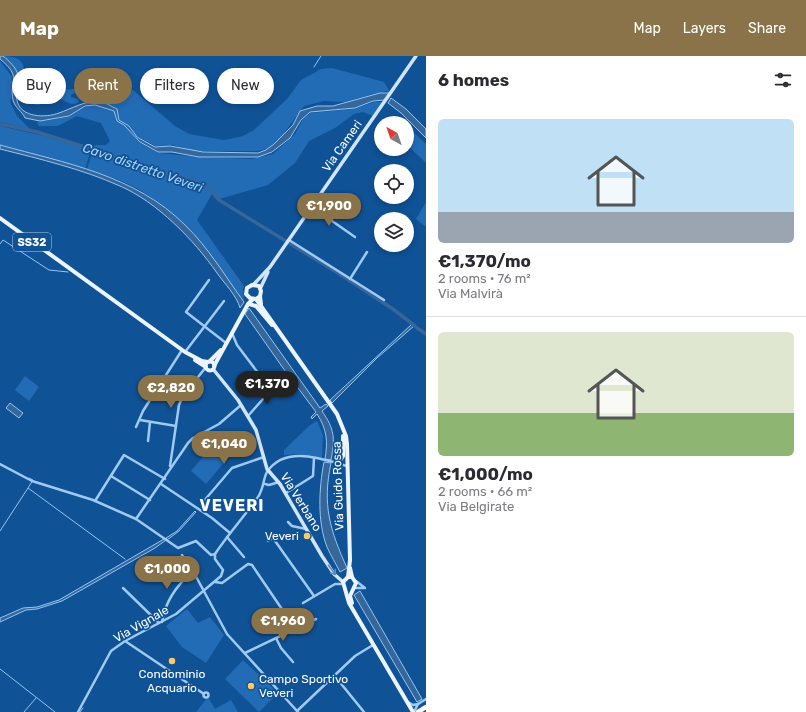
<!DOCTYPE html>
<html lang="en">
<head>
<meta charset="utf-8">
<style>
  body { margin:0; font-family:Rubik,sans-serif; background:#f7f7f7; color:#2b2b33; height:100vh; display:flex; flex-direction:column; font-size:15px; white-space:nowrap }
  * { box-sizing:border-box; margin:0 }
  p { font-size:13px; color:#7c7c81 }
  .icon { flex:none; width:22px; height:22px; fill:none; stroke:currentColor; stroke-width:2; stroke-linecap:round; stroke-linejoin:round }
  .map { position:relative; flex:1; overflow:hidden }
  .side { display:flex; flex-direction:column; background:#fff; width:380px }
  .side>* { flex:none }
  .banner { position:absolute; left:12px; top:12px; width:354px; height:36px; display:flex; gap:8px }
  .needle { width:26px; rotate:320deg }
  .controls { position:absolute; left:374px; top:60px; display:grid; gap:8px }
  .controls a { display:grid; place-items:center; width:40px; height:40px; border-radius:50%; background:#fff; box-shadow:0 2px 6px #0003; font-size:20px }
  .price { position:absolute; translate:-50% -34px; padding:0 9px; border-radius:14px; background:#8a7348; color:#fff; font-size:13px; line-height:26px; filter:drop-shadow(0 1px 2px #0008) }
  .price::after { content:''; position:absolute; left:50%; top:24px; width:12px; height:9px; margin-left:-6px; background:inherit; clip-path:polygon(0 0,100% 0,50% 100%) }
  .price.selected { background:#222; color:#fff }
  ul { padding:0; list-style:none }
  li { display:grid; align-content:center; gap:8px; height:212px; padding:0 12px }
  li+li { border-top:1px solid #e1e1e2 }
  li span { display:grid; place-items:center; height:124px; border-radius:6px; color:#555 }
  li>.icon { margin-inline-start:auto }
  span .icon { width:72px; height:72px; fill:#fffc; stroke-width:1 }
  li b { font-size:17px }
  h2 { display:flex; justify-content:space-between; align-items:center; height:48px; padding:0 12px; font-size:17px }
  .tag { padding:0 14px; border-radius:18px; background:#fff; box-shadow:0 2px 6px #0003; font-size:14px; line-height:36px }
  .tag.selected { background:#8a7348; color:#fff }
  header { display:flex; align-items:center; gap:24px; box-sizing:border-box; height:56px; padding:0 20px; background:#8a7348; color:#fff }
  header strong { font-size:19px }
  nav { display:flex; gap:22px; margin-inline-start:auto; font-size:14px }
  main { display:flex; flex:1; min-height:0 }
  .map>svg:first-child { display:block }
  .green { fill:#226cb6 }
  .water { fill:#376698; stroke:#91c6f8 }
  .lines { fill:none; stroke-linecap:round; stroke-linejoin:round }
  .stream { stroke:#91c6f8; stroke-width:1 }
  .canal { stroke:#376698; stroke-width:3.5 }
  .street { stroke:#9fcaf4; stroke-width:2.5 }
  .secondary { stroke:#cfe5fd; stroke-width:3.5 }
  .primary { stroke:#ecf5ff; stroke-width:4 }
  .highway { stroke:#fff; stroke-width:4.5 }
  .oneway { stroke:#5c8dbf }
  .poi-dot { fill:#ffca62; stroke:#105296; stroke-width:1.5 }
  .labels { text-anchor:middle; stroke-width:3.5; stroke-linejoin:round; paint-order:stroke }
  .shield { fill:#105296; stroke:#b7cbe0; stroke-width:1 }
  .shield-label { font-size:11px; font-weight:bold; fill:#fff }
  .street-label { font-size:12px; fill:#fff; stroke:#105296 }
  .poi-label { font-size:12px; fill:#fff; stroke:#105296; text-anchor:end }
  .water-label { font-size:13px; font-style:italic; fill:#acd4fb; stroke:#105296 }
  .district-label { font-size:16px; font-weight:bold; letter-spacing:1px; fill:#fff; stroke:#105296 }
</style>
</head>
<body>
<header>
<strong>Map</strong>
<nav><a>Map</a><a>Layers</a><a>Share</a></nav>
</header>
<main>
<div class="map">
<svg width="426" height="656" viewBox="0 0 426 656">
  <rect width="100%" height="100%" fill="#105296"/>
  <g class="green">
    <path d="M 3,0 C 32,0 25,21 22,42 L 17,43 C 18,24 19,14 3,0 Z"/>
    <polygon points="0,5 12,21 13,34 10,46 17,60 30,73 0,66"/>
    <polygon points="332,12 384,26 390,36 386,35 344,46 324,45 304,50 282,80 267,93 257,95 193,95 173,89 155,90 135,79 131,71 119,63 117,52 108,49 117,29 133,34 175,70 189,78 224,84 243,80 254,74 287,43 301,24 321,13"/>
    <path d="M 60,14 L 61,17 L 58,32 C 72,37 79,27 93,39 L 90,43 L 87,43 L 75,37 L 71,39 L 71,41 L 78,43 L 79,46 C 69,53 65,40 52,43 L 50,47 L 45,44 L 40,46 L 40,49 L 35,49 L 27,43 L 29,36 L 50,35 L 53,30 L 56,16 Z"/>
    <polygon points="374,46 384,46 373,60 363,56 354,58 335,72 309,85 295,107 268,129 219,143 203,127 93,93 95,89 106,89 110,85 101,67 77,60 58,70 39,70 37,66 69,61 86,50 96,49 114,56 116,65 124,69 140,87 158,97 199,101 252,103 273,98 295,78 303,63 310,57 354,53"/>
    <polygon points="0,70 44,80 91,94 85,113 0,89"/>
    <polygon points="410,73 426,88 426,107 407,89 407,78"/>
    <path d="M 93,95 L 205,130 L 212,138 L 197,164 L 244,230 L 243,234 L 244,245 C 210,200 178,150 124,126 C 112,121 99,117 87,113 Z"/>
    <polygon points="426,146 426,171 416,163"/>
    <polygon points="256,318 264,332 261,341 246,326"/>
    <polygon points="25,320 39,331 29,345 15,334"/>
    <polygon points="317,365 323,379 322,403 299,398 284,399 284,394 309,370"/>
    <polygon points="212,390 227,403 206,428 191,415"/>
    <polygon points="187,553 198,567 210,561 224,579 206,607 182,591 166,570"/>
    <polygon points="243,604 278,637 259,656 225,623"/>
    <polygon points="208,641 215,653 231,644 238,656 196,656"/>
  </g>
  <g class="water">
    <path d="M 0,0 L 3,0 C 9,5 16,11 18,19 C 20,26 15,36 17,44 C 20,62 46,62 59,57 C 71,53 86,44 100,45 C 105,46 112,51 117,53 L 119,64 L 129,70 L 137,81 L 155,91 L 170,90 L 203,96 L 258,97 L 266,94 L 274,88 L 293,69 L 300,55 L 317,50 L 333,50 L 380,37 L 389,37 L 384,44 L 373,45 L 355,52 L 310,56 L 301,64 L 290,82 L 272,96 L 258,101 L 199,101 L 172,96 L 158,96 L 140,86 L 124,69 L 117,65 L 114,55 L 95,49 L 85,50 L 69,60 L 40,65 L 25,62 C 22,55 15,52 13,44 C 9,25 23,22 0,3 Z"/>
    <polygon points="391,42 406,53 426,73 426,82 401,57 388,47"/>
    <path d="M 0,89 C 65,107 135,119 185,169 C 208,191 225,220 244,246 L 240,252 C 237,240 224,227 217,217 C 194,184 157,146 120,130 C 82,113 40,103 0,93 Z"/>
    <path d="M 249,252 L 320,352 L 326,348 L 328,350 L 322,355 C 335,374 335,382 331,404 L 325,403 C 328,386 327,373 317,358 L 312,363 L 311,361 L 316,356 L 283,312 L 245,258 Z"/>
    <polygon points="412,268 414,270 377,302 332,347 330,344"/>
    <polygon points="10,347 23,357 19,362 6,352"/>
    <path d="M 324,406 L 331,407 C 322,449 330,474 347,512 L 340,516 C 336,508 331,500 327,491 C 317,465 319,432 324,406 Z"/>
    <polygon points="195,455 196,456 179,475 167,484 166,482 177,475"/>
    <polygon points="164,483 166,484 155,492 62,545 37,553 26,554 0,566 0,562 23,552 37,551 59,544"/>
    <polygon points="360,535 422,643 417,646 354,539"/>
  </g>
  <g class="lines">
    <g class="stream">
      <polyline points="314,11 321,0"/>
      <polyline points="0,188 3,184 49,214 68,216"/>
      <polyline points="28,432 33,424 29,422"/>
      <polyline points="0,475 28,432 125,503"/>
      <polyline points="0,613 55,656"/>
      <polyline points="24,656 36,642"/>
      <polyline points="80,656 83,652"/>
    </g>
    <g class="canal">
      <polyline points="0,68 37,76 206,129 219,144 338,217 393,253 415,270"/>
      <polyline points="417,272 426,278"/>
    </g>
    <g class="street">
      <polyline points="312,151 355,181"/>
      <polyline points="289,184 384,244"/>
      <polyline points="350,223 367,196"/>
      <polyline points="209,224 186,256 226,287"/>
      <polyline points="232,277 237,289 271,334"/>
      <polyline points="185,296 224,245"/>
      <polyline points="248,360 271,334 282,330"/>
      <polyline points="140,364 176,370"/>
      <polyline points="136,371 143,355 182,294"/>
      <polyline points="148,385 150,366"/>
      <polyline points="0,408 32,425 93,444 136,463 178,492 196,485 211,499 215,498"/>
      <polyline points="170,410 179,349 183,340 206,311"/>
      <polyline points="111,420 150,444"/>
      <polyline points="161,428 212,462 230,477"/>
      <polyline points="265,428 269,429 279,426"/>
      <polyline points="286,437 313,420 314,402"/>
      <polyline points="95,445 124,399 165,423"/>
      <polyline points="203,446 232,412 264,401"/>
      <polyline points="136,463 188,387 193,382 219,368 241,349"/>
      <polyline points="288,466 292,470 306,473"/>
      <polyline points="227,481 244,501"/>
      <polyline points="268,485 273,482 314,540"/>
      <polyline points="182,499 193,515 227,578 298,656"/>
      <polyline points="215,526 222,527 248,508 252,509 290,565"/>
      <polyline points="123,532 159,567"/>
      <polyline points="354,532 365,532 356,525"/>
      <polyline points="303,547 335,528 343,528"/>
      <path d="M 162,566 C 165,546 178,528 193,515"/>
      <polyline points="276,582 281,592 293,606"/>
      <polyline points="125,585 204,638"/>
      <polyline points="245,597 316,563"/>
      <polyline points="334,619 364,656"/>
      <circle cx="206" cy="639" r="2.5"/>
      <polyline points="408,646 413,649 418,648 414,656"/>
      <polyline points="418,648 426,643"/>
      <polyline points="297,655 355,600 373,589"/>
      <path d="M 78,656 L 111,595 L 125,585 L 176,558 L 221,520 L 223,514 L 215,503 L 215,498 C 228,478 244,461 258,441 C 264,432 263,423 267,416 C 285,389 322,403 347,410"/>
    </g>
    <g class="secondary">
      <polyline points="254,228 270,211 416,0"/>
      <polyline points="260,233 268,216"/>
      <polyline points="213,313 238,344 256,374 267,413 280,428 322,500 334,518 343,526"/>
    </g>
    <g class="primary">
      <polyline points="0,162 185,296 202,305 208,306"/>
      <polyline points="260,240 256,243 250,242 246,238 247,232 252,229 259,230 261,235 260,240 261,248"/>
      <polyline points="256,243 337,358 346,380 347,388 350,504 348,521"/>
      <polyline points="249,248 256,250 272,269"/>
      <polyline points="195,304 206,311"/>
      <polyline points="210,305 221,294"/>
      <circle cx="210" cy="310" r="4.5"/>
      <polyline points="214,310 248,248 253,243"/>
      <polyline points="338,407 343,400 343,380"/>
      <polyline points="350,512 352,521 356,527 350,540 352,547"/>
      <polyline points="352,521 348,521 343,526 349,547 413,656"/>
    </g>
    <polyline class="highway" points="418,656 426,651"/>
  </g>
  <defs><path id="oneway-shaft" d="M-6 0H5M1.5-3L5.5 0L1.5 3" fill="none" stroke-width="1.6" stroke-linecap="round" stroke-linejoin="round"/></defs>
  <use class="oneway" href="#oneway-shaft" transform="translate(332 514) rotate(53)"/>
  <g class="poi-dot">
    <circle cx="307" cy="480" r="4"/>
    <circle cx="172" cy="605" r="4"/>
    <circle cx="251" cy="630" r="4"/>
  </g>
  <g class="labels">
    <rect class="shield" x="13" y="177" width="38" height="18" rx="3"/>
    <g class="shield-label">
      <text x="32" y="190">SS32</text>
    </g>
    <g class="street-label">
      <text transform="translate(342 90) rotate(-55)" y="4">Via Cameri</text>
      <text transform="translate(338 430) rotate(-92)" y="4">Via Guido Rossa</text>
      <text transform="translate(301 446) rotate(58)" y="4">Via Verbano</text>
      <text transform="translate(141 568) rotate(-30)" y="4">Via Vignale</text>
    </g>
    <g class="poi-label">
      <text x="299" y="484">Veveri</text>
      <text x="172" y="622" text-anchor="middle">Condominio<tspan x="172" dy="14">Acquario</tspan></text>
      <text x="259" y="627" text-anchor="start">Campo Sportivo<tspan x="259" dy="14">Veveri</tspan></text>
    </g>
    <g class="water-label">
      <text transform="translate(143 111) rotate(19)" y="5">Cavo distretto Veveri</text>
    </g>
    <g class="district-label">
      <text x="232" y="455">VEVERI</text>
    </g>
  </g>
</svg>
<div class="controls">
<a><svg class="needle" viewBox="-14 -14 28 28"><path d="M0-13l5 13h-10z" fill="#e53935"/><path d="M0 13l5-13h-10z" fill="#7c7c81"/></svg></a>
<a><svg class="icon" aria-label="locate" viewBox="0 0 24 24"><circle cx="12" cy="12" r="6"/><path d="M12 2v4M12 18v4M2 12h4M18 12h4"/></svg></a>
<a><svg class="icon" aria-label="layers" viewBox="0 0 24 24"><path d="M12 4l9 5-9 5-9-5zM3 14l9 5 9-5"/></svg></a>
</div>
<b class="price" style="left:329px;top:171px">€1,900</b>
<b class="price selected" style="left:267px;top:349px">€1,370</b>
<b class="price" style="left:171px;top:353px">€2,820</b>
<b class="price" style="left:224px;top:409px">€1,040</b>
<b class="price" style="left:167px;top:534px">€1,000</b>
<b class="price" style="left:283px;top:586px">€1,960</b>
<div class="banner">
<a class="tag">Buy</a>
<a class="tag selected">Rent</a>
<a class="tag">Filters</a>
<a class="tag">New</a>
</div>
</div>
<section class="side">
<h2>6 homes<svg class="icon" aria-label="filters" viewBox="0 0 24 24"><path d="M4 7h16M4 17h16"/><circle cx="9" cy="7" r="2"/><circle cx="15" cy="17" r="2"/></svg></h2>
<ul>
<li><span style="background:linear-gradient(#bfe0f5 75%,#9aa5b1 0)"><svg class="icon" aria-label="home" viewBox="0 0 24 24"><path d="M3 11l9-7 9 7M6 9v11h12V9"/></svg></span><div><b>€1,370/mo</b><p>2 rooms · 76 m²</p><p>Via Malvirà</p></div></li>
<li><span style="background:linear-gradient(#dfe7d0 65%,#8fb573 0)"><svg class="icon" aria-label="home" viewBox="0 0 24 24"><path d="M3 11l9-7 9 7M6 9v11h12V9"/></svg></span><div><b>€1,000/mo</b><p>2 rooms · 66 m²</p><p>Via Belgirate</p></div></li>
</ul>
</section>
</main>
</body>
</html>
